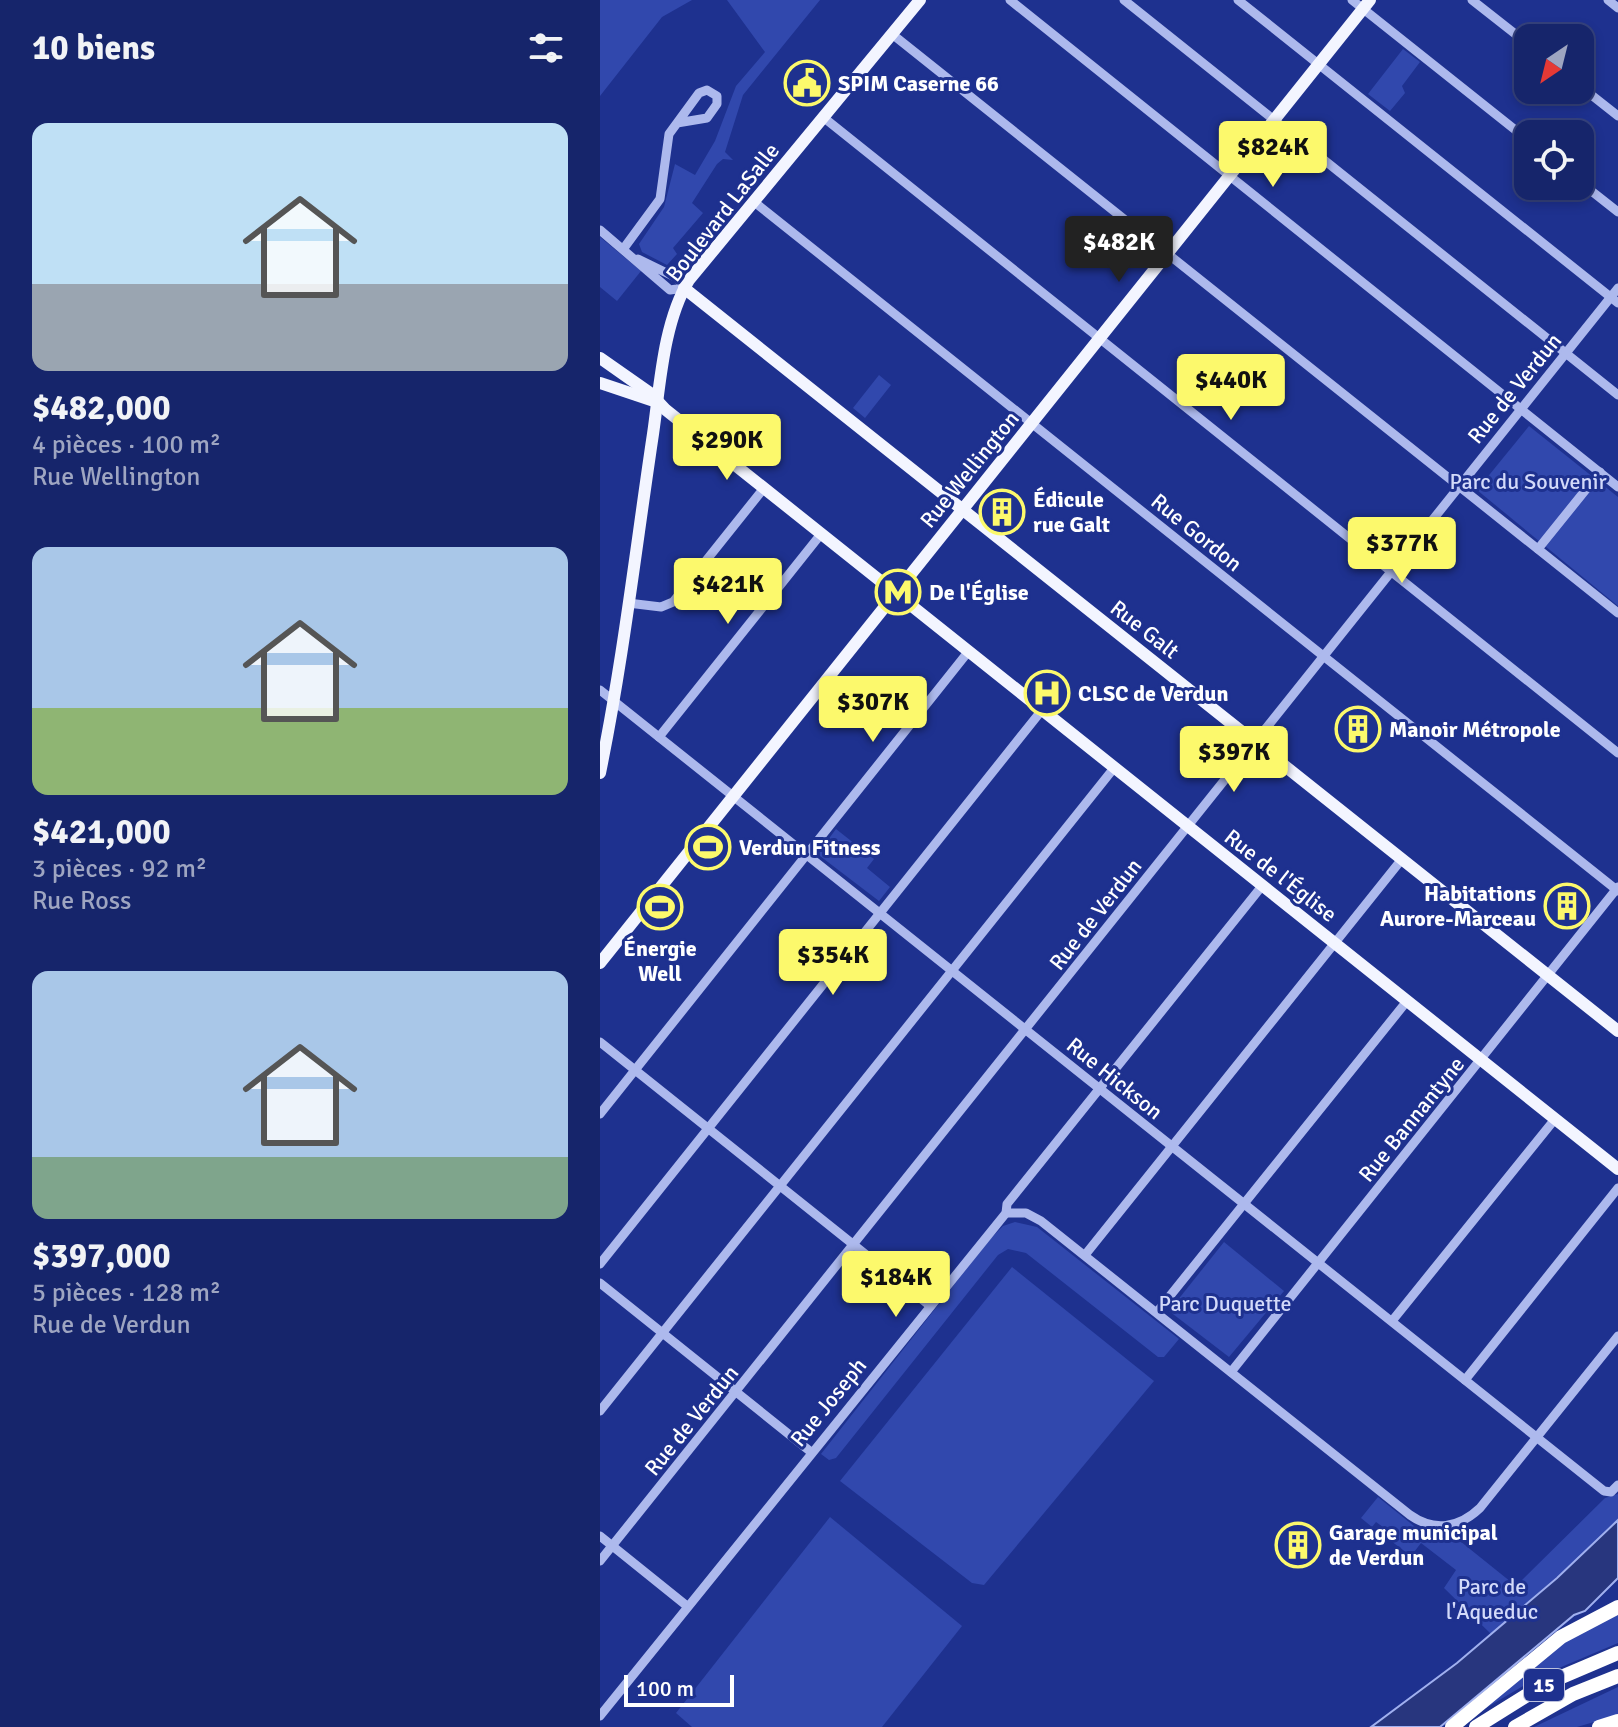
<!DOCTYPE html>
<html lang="fr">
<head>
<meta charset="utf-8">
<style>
  body { margin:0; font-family:Signika,sans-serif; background:#1f2d71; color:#f1f3f6; height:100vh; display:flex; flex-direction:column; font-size:30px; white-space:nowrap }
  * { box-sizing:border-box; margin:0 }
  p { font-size:26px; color:#9ea5c1 }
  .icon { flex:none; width:44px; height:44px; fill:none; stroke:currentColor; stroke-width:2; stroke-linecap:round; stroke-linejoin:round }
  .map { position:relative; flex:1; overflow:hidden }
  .sheet { display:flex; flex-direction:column; background:#16256b; width:600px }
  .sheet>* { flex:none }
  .needle { width:52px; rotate:215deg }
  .tools { position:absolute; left:914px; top:24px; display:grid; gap:16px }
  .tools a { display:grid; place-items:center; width:80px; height:80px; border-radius:16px; background:#16256b; box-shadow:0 4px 12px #0003,0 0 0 2px #35427e; font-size:40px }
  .scale { position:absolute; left:24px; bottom:20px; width:110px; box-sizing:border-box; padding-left:8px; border:4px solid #fff; border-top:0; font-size:22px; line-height:28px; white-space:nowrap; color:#fff; -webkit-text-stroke:6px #1e318f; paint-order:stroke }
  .price { position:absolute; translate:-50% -68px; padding:0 18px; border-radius:8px; background:#fcf96c; color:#111; font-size:26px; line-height:52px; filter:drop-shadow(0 2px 4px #0008) }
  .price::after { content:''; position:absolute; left:50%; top:48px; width:24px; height:18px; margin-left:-12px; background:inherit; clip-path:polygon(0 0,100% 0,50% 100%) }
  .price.selected { background:#222; color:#fff }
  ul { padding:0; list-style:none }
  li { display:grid; align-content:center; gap:16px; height:424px; padding:0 32px }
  li span { display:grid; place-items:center; height:248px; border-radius:16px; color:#555 }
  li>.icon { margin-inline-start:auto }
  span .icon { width:144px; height:144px; fill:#fffc; stroke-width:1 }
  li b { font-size:34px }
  h2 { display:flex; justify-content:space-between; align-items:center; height:96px; padding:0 32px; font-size:34px }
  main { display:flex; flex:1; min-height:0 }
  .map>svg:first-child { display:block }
  .green { fill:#3148ad }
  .water { fill:#28367e; stroke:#a0b0ef; stroke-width:2 }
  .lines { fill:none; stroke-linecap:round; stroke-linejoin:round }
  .minor { stroke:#adb9ed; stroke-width:9 }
  .major { stroke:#f3f5ff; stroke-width:12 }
  .highway { stroke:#fff; stroke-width:14 }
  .labels { text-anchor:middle; stroke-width:6; stroke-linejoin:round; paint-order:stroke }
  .shield { fill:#1e318f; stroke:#bcc1dd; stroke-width:2 }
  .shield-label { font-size:20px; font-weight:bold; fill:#fff }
  .poi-label { font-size:22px; font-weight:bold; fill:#fff; stroke:#1e318f; text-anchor:start }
  .street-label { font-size:22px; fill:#fff; stroke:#1e318f }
  .park-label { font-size:22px; fill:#d3dafa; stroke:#1e318f }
</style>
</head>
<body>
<main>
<section class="sheet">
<h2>10 biens<svg class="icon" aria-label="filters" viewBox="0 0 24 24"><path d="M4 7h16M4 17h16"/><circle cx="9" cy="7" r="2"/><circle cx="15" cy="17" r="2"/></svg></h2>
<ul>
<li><span style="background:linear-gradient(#bfe0f5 65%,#9aa5b1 0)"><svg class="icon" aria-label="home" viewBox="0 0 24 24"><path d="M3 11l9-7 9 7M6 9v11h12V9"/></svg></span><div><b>$482,000</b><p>4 pièces · 100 m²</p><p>Rue Wellington</p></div></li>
<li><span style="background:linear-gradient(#a9c7e8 65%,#8fb573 0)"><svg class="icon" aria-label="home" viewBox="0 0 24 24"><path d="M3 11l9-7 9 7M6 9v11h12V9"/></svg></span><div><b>$421,000</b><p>3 pièces · 92 m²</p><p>Rue Ross</p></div></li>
<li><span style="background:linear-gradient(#a9c7e8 75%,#7fa58c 0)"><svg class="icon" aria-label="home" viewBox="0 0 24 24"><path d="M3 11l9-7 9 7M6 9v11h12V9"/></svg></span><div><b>$397,000</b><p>5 pièces · 128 m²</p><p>Rue de Verdun</p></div></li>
</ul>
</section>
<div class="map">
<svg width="1018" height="1727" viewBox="0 0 1018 1727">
  <rect width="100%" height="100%" fill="#1e318f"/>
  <g class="green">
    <polygon points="0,0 92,0 62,17 0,96"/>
    <polygon points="127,0 220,0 143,95 125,152 133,160 123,159 117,164 92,203 103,213 73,248 77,254 67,265 42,252 39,244 64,207 75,164 95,175 115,141 136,86 165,52"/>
    <polygon points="803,49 820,62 802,86 805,93 790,111 768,94"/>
    <polygon points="0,237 41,271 17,301 0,287"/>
    <polygon points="279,375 291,385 265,418 253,408"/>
    <polygon points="929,426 1018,497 1018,606 877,490"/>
    <polygon points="236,829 274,859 267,868 290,887 279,901 220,856 219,852"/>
    <polygon points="415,1222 437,1227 579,1339 564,1357 558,1357 426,1253 408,1249 398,1255 236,1458 229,1460 221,1454 390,1239 403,1226"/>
    <polygon points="624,1242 684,1291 629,1357 569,1311"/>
    <polygon points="412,1267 554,1381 384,1585 372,1583 240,1481"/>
    <polygon points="1018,1494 1018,1520 1007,1533 891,1634 844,1588 856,1570 821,1543 811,1556 791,1541 794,1535 776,1522 772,1527 761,1518 778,1497 814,1526 830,1532 850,1533 916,1586 1005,1498"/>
    <polygon points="230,1517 362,1626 282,1727 92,1727 76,1713"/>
    <polygon points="1018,1611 1018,1643 940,1676 886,1708 884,1706 956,1646"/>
    <polygon points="1018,1687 1018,1715 977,1727 934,1727"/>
  </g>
  <polygon class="water" points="1018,1520 1018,1578 985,1611 974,1615 840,1727 771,1727 857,1663 957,1578"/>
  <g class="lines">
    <g class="minor">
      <polyline points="410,0 1018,487"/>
      <polyline points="524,0 1018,395"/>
      <polyline points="638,0 1018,303"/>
      <polyline points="752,0 928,140"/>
      <polyline points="872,0 928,44"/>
      <polyline points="1008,0 1018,8"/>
      <polyline points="292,34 1018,613"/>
      <polyline points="980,86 1018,116"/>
      <polyline points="223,117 1018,753"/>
      <polyline points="980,182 1018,212"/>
      <polyline points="153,201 1018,891"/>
      <polyline points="0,230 70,290 84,288 77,278 38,259"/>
      <polyline points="24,248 60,199 69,134 99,93 107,90 117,96 117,104 107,118 77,123"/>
      <polyline points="938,549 1000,472"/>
      <polyline points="28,603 61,607 73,602 164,488"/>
      <polyline points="0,690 1004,1491 1011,1492 1018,1485"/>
      <polyline points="59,737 221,534"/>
      <polyline points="0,1042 329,1305"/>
      <polyline points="0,1114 368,652"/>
      <path d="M 406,1213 L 426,1213 L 441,1221 L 810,1515 C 834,1532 859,1528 880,1508 L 1018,1336"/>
      <polyline points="485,1255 802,859"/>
      <polyline points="0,1264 442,710"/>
      <polyline points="0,1283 211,1452"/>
      <polyline points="557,1312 807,1001"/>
      <polyline points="792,1321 955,1119"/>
      <polyline points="631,1372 1018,887"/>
      <polyline points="865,1380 1018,1188"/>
      <polyline points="0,1411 514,768"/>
      <polyline points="0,1536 87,1606"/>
      <polyline points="0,1561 1018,288"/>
      <polyline points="0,1716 406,1213 407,1204 662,886"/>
    </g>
    <g class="major">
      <polyline points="84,288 1018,1031"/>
      <polyline points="0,358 50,393 66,410 1018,1169"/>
      <polyline points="0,383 57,402"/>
      <path d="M 0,773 C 23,661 36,547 53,434 C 60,386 63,323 89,280 L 320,0"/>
      <polyline points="0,963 770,0"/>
    </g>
    <g class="highway">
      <polyline points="852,1727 961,1637 1018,1607"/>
      <polyline points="876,1727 945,1684 1018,1653"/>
      <polyline points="915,1727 973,1694 1018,1676"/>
      <polyline points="999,1727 1018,1721"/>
    </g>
  </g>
  <defs>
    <g id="civic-ring" transform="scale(2.3)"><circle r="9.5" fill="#1e318f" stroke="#fcf96c" stroke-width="1.5"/><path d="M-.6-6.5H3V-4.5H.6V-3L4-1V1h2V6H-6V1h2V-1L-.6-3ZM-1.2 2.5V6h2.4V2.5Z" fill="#fcf96c"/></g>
    <g id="building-ring" transform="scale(2.3)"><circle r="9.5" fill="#1e318f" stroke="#fcf96c" stroke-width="1.5"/><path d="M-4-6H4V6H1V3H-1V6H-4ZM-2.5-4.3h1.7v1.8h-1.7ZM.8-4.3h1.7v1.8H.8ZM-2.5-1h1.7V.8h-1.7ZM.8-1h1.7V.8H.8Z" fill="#fcf96c"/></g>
    <g id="metro-ring" transform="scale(2.3)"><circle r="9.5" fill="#1e318f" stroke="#fcf96c" stroke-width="1.5"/><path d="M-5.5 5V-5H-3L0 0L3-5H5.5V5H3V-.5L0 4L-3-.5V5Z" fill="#fcf96c"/></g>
    <g id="hospital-ring" transform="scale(2.3)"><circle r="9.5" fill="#1e318f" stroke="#fcf96c" stroke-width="1.5"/><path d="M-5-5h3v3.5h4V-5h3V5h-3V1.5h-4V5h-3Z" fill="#fcf96c"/></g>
    <g id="stadium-ring" transform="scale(2.3)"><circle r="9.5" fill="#1e318f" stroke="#fcf96c" stroke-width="1.5"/><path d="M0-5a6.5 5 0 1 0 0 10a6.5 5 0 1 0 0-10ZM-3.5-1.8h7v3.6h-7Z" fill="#fcf96c"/></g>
  </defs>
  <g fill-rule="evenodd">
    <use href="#civic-ring" x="207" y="83"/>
    <use href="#building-ring" x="402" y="512"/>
    <use href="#metro-ring" x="298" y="592"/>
    <use href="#hospital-ring" x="447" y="693"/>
    <use href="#building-ring" x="758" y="729"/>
    <use href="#stadium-ring" x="108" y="847"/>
    <use href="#building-ring" x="967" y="906"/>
    <use href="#stadium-ring" x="60" y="907"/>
    <use href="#building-ring" x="698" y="1545"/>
  </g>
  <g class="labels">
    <rect class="shield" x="924" y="1669" width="40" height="32" rx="6"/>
    <g class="shield-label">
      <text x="944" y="1692">15</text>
    </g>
    <g class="poi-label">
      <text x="238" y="91">SPIM Caserne 66</text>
      <text x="433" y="507">Édicule<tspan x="433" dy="25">rue Galt</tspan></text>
      <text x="329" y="600">De l'Église</text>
      <text x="478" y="701">CLSC de Verdun</text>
      <text x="789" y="737">Manoir Métropole</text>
      <text x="139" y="855">Verdun Fitness</text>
      <text x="936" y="901" text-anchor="end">Habitations<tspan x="936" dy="25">Aurore-Marceau</tspan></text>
      <text x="60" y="956" text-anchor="middle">Énergie<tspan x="60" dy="25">Well</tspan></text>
      <text x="729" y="1540">Garage municipal<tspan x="729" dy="25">de Verdun</tspan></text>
    </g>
    <g class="street-label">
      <text transform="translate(122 212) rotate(-52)" y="8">Boulevard LaSalle</text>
      <text transform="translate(914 388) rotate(-51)" y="8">Rue de Verdun</text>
      <text transform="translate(369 469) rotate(-51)" y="8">Rue Wellington</text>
      <text transform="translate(597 532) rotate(39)" y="8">Rue Gordon</text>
      <text transform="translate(545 629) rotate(38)" y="8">Rue Galt</text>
      <text transform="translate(681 875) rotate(38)" y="8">Rue de l'Église</text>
      <text transform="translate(495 914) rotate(-52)" y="8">Rue de Verdun</text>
      <text transform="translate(515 1078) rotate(39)" y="8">Rue Hickson</text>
      <text transform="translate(811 1119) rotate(-51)" y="8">Rue Bannantyne</text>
      <text transform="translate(228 1402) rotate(-51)" y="8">Rue Joseph</text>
      <text transform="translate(91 1420) rotate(-51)" y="8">Rue de Verdun</text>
    </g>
    <g class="park-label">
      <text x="928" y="489">Parc du Souvenir</text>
      <text x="625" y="1311">Parc Duquette</text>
      <text x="892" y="1594">Parc de<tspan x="892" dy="25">l'Aqueduc</tspan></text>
    </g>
  </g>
</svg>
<div class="tools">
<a><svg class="needle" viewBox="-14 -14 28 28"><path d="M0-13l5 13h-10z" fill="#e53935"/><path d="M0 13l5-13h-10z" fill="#9ea5c1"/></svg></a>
<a><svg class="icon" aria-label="locate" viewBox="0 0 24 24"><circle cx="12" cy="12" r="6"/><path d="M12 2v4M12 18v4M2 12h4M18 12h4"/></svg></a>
</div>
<div class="scale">100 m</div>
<b class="price" style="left:673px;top:189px">$824K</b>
<b class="price selected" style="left:519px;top:284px">$482K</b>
<b class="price" style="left:631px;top:422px">$440K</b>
<b class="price" style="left:127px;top:482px">$290K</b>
<b class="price" style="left:802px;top:585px">$377K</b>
<b class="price" style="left:128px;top:626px">$421K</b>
<b class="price" style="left:273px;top:744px">$307K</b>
<b class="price" style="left:634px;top:794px">$397K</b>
<b class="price" style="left:233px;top:997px">$354K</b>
<b class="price" style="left:296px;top:1319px">$184K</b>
</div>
</main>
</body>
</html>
